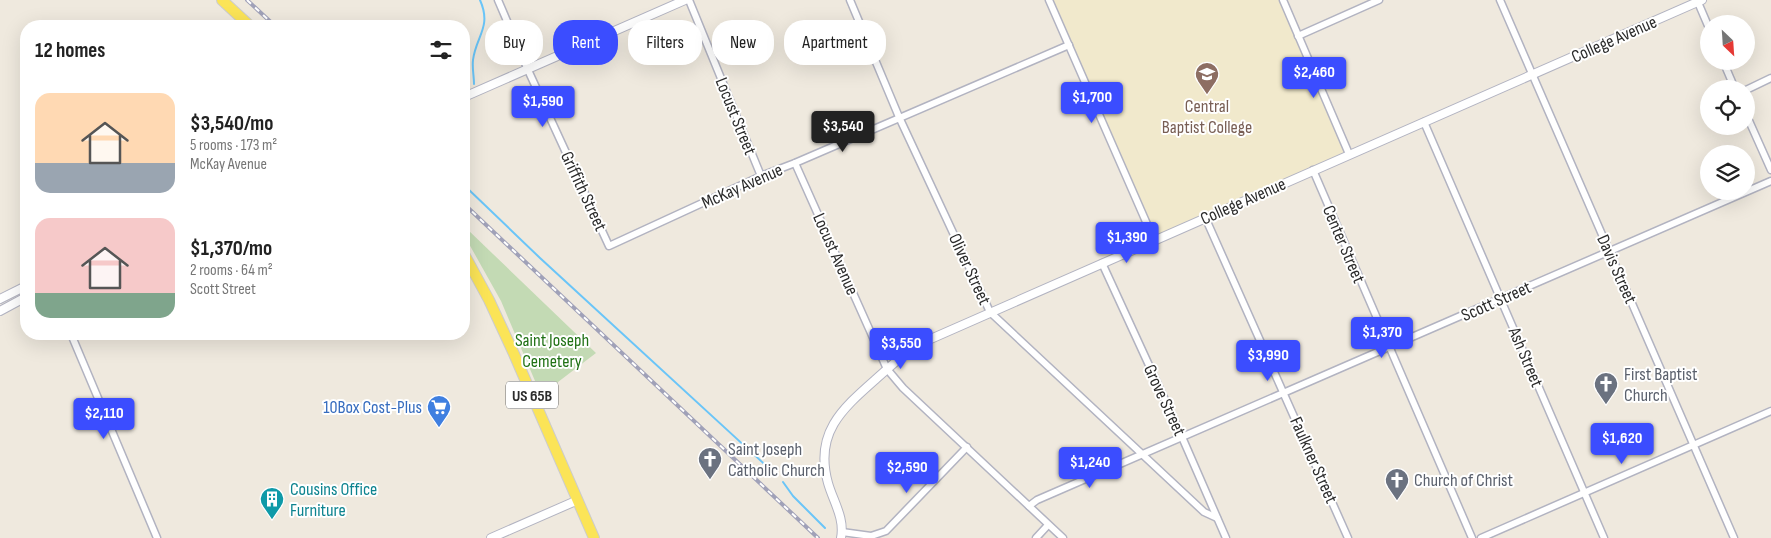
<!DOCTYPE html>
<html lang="en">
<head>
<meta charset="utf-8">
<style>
  body { margin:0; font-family:"Sofia Sans Condensed",sans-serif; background:#f2f2f2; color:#222; height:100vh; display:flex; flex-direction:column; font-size:19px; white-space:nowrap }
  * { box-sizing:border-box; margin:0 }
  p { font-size:16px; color:#767676 }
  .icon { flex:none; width:28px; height:28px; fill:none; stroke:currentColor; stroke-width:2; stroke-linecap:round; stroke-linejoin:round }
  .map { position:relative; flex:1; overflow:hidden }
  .details { position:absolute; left:20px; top:20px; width:450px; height:320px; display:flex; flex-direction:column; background:#fff; border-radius:20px; box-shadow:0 5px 20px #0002 }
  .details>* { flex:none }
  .hud { position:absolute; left:485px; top:20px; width:475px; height:45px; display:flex; gap:10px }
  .needle { width:32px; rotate:155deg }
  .tools { position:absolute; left:1700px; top:15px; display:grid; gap:10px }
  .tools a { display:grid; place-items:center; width:55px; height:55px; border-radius:50%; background:#fff; box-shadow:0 5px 20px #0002; font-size:25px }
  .price { position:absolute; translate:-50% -42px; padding:0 11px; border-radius:5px; background:#3b4dff; color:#fff; font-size:16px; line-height:32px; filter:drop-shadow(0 1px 2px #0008) }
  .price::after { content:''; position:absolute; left:50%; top:30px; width:15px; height:11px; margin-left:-8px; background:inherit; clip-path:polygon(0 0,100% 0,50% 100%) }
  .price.active { background:#222; color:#fff }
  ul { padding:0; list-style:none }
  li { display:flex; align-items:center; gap:15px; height:125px; padding:0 15px }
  li span { display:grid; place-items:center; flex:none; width:140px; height:100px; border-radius:15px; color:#555 }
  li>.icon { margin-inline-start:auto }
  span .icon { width:60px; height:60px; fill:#fffc; stroke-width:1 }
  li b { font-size:21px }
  h2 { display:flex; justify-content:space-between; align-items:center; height:60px; padding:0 15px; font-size:21px }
  .pill { padding:0 18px; border-radius:20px; background:#fff; box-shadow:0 5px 20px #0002; font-size:18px; line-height:45px }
  .pill.active { background:#3b4dff; color:#fff }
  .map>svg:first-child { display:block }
  .education { fill:#f1e9cc }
  .cemetery { fill:#c3dab4 }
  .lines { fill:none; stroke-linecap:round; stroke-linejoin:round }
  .stream { stroke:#6ac5f8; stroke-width:2 }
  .minor-casing { stroke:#b2b3c1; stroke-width:9 }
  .tertiary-casing { stroke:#b2b3c1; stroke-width:10 }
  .primary-casing { stroke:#ccc; stroke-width:12 }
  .minor { stroke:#fff; stroke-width:6 }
  .tertiary { stroke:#fff; stroke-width:8 }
  .primary { stroke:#fbe457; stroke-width:10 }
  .rail-casing { stroke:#a0a1b8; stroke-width:4 }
  .rail { stroke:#fff; stroke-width:2; stroke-dasharray:5.5; stroke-linecap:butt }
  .labels { text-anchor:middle; stroke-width:4; stroke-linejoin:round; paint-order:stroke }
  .shield { fill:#fff; stroke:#6b6b6b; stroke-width:1 }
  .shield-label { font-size:16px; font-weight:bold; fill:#2c2c2c }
  .street-label { font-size:18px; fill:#2c2c2c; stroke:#fff }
  .education-label { font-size:18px; fill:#785e54; stroke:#fff }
  .park-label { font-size:18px; fill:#207115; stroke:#fff }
  .worship-label { font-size:18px; fill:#5b616d; stroke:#fff; text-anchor:start }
  .shop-label { font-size:18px; fill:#366cbe; stroke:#fff; text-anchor:end }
  .culture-label { font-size:18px; fill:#0d838f; stroke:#fff; text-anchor:start }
</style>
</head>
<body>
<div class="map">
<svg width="1771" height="538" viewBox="0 0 1771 538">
  <rect width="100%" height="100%" fill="#efe9de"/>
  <polygon class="education" points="1048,0 1282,0 1349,154 1154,240"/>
  <polygon class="cemetery" points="467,229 596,353 541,395 501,301 464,235 464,231"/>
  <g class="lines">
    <g class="stream">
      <path d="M 474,84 C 474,76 472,68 473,60 C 476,36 492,27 480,0"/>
      <polyline points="467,188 540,258 773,472"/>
      <polyline points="783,482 793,496 825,528"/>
    </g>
    <g class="minor-casing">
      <g id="minor">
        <polyline points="498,0 528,70 609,246 761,176 795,163 1069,45"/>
        <polyline points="689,0 761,176"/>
        <polyline points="850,0 899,117 990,312 1204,512 1217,518"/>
        <polyline points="1049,0 1154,240"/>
        <polyline points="1283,0 1349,154"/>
        <polyline points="1500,0 1734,538"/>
        <polyline points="1697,0 1709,28"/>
        <polyline points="1298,36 1379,0"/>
        <polyline points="1723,61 1735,89"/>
        <polyline points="1746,90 1771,78"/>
        <polyline points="1746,114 1771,170"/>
        <polyline points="1424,122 1604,538"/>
        <polyline points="795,163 887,369 903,388 1063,538"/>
        <polyline points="1313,170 1472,538"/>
        <polyline points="1205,217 1348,538"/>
        <polyline points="1102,263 1182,437 1226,538"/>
        <polyline points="71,334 157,538"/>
        <polyline points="1029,506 1037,500 1771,181"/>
        <polyline points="842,532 871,536 886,531 967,447"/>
        <polyline points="1036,538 1048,525"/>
        <polyline points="1481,538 1771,411"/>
      </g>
    </g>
    <g class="tertiary-casing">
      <g id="tertiary">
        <polyline points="464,97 685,0"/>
        <polyline points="0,299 26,286"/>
        <polyline points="0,311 26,297"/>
        <polyline points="491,538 578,500"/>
        <path d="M 841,538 C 845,518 833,501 828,483 C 814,433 842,409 876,379 C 890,367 902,355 917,345 L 1702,0"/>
      </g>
    </g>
    <g class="primary-casing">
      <g id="primary">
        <polyline points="222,0 250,26"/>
        <polyline points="464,254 489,300 514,354 594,538"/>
      </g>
    </g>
    <use href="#minor" class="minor"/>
    <use href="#tertiary" class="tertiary"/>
    <use href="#primary" class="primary"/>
    <g class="rail-casing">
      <g id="rail">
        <polyline points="247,0 275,26"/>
        <polyline points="464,204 818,538"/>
      </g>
    </g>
    <use href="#rail" class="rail"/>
  </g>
  <defs>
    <g id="university-pin" transform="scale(1.25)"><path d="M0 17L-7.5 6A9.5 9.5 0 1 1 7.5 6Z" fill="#8d6e63" stroke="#fff"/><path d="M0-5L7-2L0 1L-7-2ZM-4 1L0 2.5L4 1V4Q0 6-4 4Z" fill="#fff"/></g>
    <g id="church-pin" transform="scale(1.25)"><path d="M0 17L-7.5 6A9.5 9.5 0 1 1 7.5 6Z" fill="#6b7280" stroke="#fff"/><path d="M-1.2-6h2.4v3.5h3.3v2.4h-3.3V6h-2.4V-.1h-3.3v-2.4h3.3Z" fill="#fff"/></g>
    <g id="supermarket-pin" transform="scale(1.25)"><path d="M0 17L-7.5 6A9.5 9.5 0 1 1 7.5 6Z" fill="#3f7fe0" stroke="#fff"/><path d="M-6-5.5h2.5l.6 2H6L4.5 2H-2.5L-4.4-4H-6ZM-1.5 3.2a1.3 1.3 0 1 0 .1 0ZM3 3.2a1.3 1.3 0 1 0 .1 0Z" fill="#fff"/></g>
    <g id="building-pin" transform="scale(1.25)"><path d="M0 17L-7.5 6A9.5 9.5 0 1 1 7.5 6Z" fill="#0f9aa8" stroke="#fff"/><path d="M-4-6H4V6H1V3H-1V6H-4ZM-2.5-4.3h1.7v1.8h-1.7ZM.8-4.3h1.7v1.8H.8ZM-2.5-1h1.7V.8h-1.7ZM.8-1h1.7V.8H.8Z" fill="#fff"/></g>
  </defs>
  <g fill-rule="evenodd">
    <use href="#university-pin" x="1207" y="74"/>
    <use href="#church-pin" x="1606" y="384"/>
    <use href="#supermarket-pin" x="439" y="407"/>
    <use href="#church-pin" x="710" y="459"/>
    <use href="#church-pin" x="1397" y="480"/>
    <use href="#building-pin" x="272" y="499"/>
  </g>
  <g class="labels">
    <rect class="shield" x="506" y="381.5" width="52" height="27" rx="4"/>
    <g class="shield-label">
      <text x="532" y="401">US 65B</text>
    </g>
    <g class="street-label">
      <text transform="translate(1614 39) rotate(-24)" y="6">College Avenue</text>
      <text transform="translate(736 116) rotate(68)" y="6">Locust Street</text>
      <text transform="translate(742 186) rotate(-24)" y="6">McKay Avenue</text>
      <text transform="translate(584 191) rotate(65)" y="6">Griffith Street</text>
      <text transform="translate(1243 201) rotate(-24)" y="6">College Avenue</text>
      <text transform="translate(1344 244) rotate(67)" y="6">Center Street</text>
      <text transform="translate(836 254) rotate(66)" y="6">Locust Avenue</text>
      <text transform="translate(970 269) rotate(65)" y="6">Oliver Street</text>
      <text transform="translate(1617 269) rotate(66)" y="6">Davis Street</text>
      <text transform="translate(1496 301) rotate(-24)" y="6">Scott Street</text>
      <text transform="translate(1526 357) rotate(67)" y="6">Ash Street</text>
      <text transform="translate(1165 400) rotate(65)" y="6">Grove Street</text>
      <text transform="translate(1314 460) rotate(66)" y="6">Faulkner Street</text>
    </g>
    <g class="education-label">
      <text x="1207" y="112">Central<tspan x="1207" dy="21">Baptist College</tspan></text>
    </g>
    <g class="park-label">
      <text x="552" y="346">Saint Joseph<tspan x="552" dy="21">Cemetery</tspan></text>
    </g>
    <g class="worship-label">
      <text x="1624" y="380">First Baptist<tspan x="1624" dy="21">Church</tspan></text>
      <text x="728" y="455">Saint Joseph<tspan x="728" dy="21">Catholic Church</tspan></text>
      <text x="1414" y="486">Church of Christ</text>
    </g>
    <g class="shop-label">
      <text x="422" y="413">10Box Cost-Plus</text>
    </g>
    <g class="culture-label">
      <text x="290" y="495">Cousins Office<tspan x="290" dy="21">Furniture</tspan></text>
    </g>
  </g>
</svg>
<div class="tools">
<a><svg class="needle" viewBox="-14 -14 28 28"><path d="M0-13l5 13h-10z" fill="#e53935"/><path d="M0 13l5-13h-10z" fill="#767676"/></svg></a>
<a><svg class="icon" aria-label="locate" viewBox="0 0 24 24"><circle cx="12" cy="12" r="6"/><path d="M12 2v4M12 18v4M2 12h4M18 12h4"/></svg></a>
<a><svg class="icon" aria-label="layers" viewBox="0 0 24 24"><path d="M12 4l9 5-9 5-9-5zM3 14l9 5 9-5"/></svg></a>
</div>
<b class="price" style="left:1314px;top:99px">$2,460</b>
<b class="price" style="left:1092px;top:124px">$1,700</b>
<b class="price" style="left:543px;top:128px">$1,590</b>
<b class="price active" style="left:843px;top:153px">$3,540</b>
<b class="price" style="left:1127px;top:264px">$1,390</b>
<b class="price" style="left:1382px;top:359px">$1,370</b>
<b class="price" style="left:901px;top:370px">$3,550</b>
<b class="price" style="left:1268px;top:382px">$3,990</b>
<b class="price" style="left:104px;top:440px">$2,110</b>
<b class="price" style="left:1622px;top:465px">$1,620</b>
<b class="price" style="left:1090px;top:489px">$1,240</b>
<b class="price" style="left:907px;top:494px">$2,590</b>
<div class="hud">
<a class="pill">Buy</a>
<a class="pill active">Rent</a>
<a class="pill">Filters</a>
<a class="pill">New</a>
<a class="pill">Apartment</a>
</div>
<section class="details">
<h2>12 homes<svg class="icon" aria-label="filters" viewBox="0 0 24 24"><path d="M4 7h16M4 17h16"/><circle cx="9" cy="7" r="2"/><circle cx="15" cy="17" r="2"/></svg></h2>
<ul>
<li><span style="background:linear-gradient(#ffd9b3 70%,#9aa5b1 0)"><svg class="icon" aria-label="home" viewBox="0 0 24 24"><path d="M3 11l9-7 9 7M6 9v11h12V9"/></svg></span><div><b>$3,540/mo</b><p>5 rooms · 173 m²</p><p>McKay Avenue</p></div></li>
<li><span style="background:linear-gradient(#f6c9c9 75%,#7fa58c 0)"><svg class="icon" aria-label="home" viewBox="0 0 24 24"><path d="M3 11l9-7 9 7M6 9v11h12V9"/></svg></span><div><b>$1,370/mo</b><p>2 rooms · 64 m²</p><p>Scott Street</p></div></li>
</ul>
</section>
</div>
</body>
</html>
